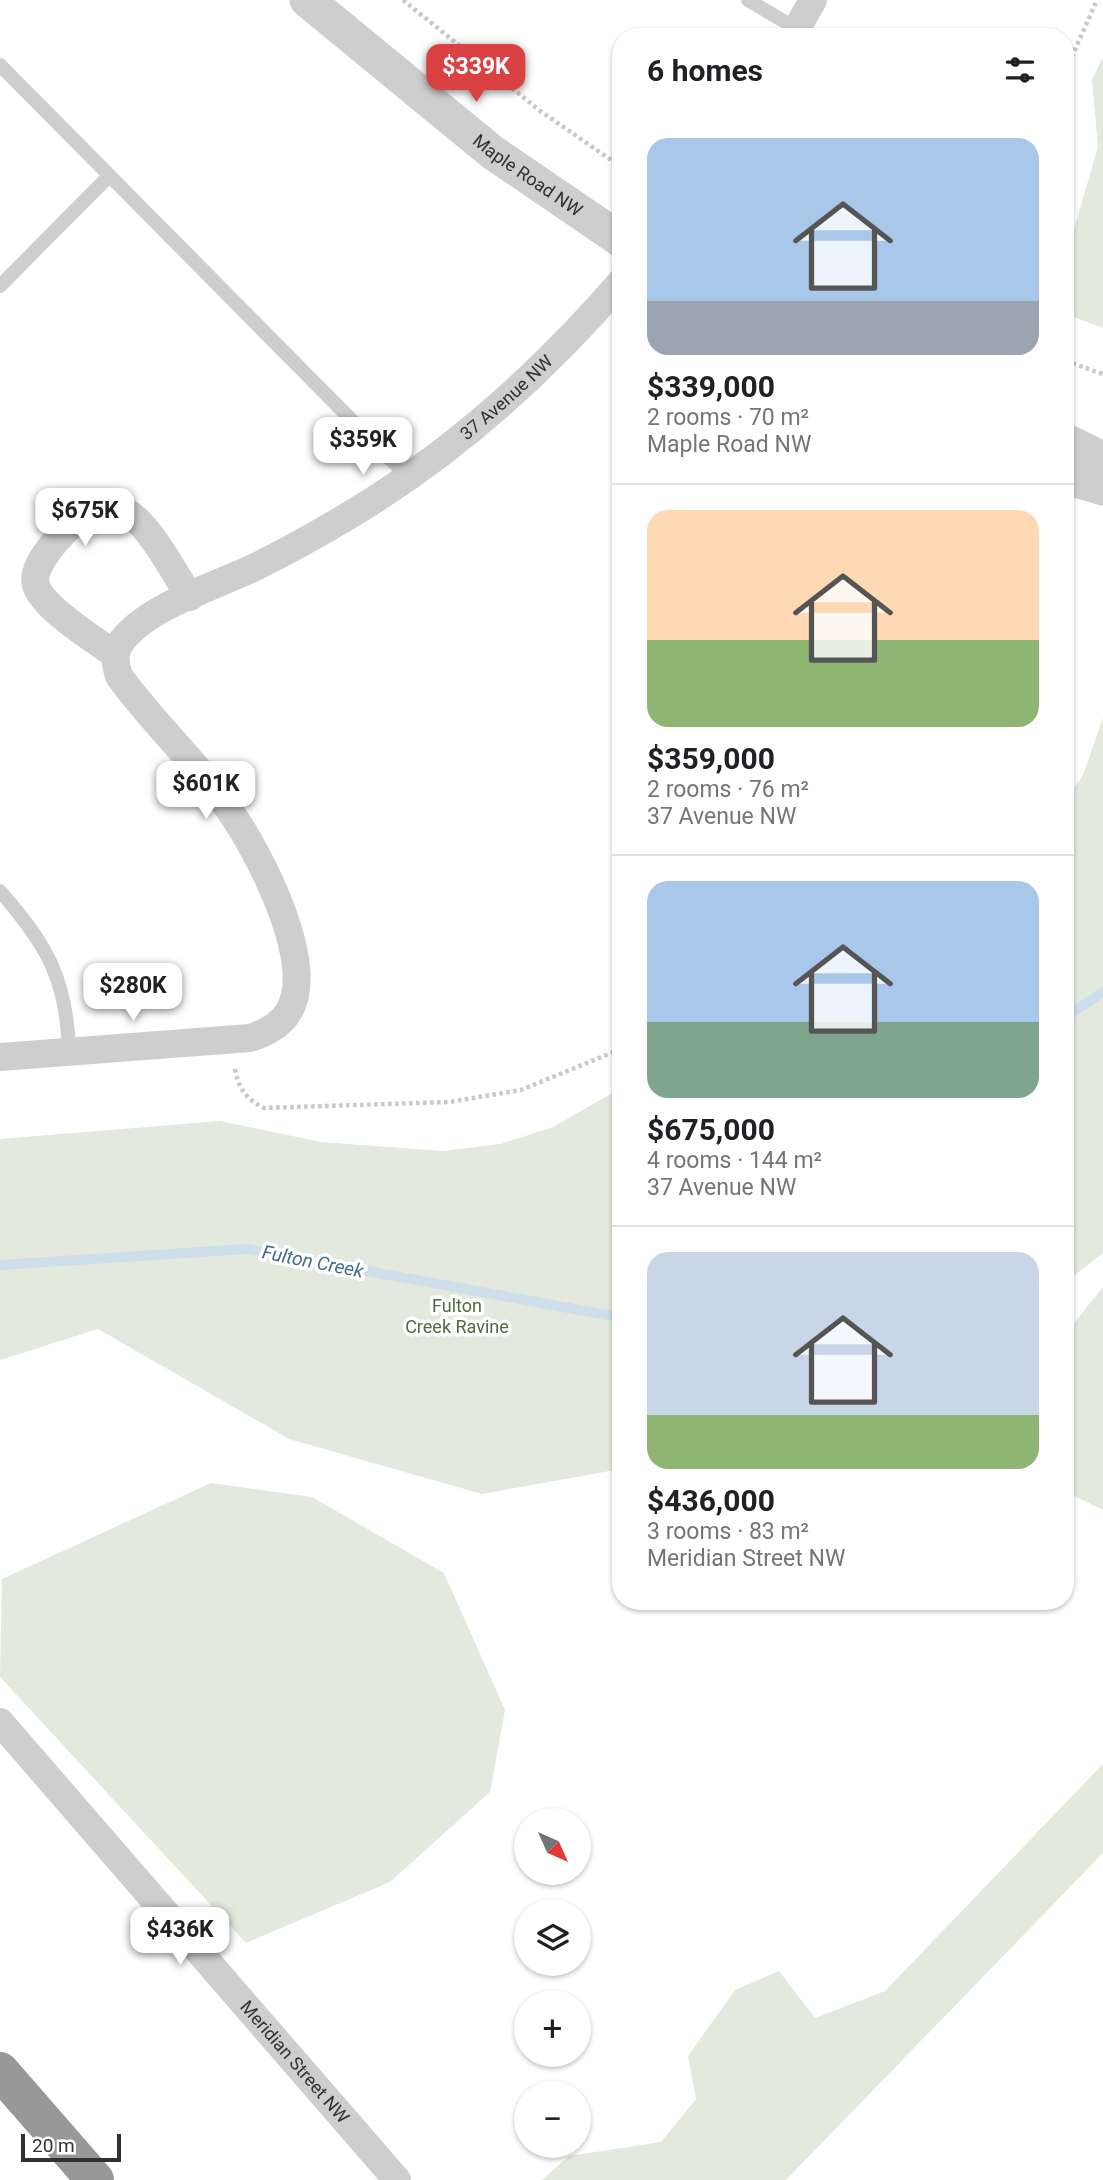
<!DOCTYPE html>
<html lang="en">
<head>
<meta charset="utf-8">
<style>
  body { margin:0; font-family:Roboto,sans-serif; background:#f2f2f2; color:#202124; height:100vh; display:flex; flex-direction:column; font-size:26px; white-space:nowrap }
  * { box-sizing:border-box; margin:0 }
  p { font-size:23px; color:#757577 }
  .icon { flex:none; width:38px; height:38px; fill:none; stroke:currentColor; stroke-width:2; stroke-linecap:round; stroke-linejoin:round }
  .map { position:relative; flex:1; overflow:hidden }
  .details { position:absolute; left:612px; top:28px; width:462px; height:1582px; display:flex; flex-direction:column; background:#fff; border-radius:28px; box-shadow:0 2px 5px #0004 }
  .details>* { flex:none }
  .needle { width:46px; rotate:135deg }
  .controls { position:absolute; left:514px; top:1808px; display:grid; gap:14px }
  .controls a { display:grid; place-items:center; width:77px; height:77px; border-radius:50%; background:#fff; box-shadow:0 2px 5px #0004; font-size:35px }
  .scale { position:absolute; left:21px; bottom:18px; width:100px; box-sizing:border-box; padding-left:7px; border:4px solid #313131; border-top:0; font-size:19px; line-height:24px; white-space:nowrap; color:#313131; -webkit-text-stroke:5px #fff; paint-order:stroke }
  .price { position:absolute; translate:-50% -60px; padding:0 16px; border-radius:14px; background:#fff; color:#222; font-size:23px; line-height:46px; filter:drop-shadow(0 2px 4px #0008) }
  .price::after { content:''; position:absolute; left:50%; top:42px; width:21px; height:16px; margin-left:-10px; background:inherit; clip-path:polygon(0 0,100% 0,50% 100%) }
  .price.on { background:#da4143; color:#fff }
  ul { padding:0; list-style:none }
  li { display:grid; align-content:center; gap:14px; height:371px; padding:0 35px }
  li+li { border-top:2px solid #e0e0e0 }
  li span { display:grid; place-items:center; height:217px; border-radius:21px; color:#555 }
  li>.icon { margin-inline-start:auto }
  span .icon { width:126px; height:126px; fill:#fffc; stroke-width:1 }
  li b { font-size:30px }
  h2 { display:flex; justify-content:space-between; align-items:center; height:84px; padding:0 35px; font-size:30px }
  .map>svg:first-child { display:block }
  .green { fill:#e3e9dd }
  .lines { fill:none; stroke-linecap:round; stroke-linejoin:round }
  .stream { stroke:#cedeeb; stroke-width:10 }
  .path { stroke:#c8c8c8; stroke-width:4.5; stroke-dasharray:3.5 3.5; stroke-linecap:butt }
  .service { stroke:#cecece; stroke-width:14 }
  .minor { stroke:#cecece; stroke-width:28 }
  .tertiary { stroke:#cecece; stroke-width:35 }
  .motorway { stroke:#989898; stroke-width:38 }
  .labels { text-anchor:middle; stroke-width:7; stroke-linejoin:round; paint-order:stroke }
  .street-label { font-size:18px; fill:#313131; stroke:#fff }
  .park-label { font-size:18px; fill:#516a40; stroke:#fff }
  .water-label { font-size:19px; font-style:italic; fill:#436d8e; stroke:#fff }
</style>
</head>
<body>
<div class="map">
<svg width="1103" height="2180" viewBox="0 0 1103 2180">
  <rect width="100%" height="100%" fill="#fff"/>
  <g class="green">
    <polygon points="1103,57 1103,328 1066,314 1066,256 1098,147 1092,80"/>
    <polygon points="1103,718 1103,1253 1066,1282 1066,799 1083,775"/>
    <polygon points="621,1088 621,1469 482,1494 289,1439 98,1329 0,1360 0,1139 220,1121 321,1142 443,1151 500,1144 553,1127"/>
    <polygon points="1103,1287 1103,1510 1066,1492 1066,1333"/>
    <polygon points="211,1483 312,1497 444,1573 505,1710 490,1792 390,1882 246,1943 0,1677 2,1579"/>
    <polygon points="1103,1764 1103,1853 786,2180 542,2180 569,2156 661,2142 696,2099 688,2056 735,1990 779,1971 815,2018 885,1991"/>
  </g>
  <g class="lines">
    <g class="stream">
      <polyline points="1066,1017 1103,992"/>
      <polyline points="0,1265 247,1249 618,1317 621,1314"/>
    </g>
    <g class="path">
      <polyline points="403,0 539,110 621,167"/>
      <polyline points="1066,70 1097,0"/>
      <polyline points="1066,361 1103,374"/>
      <polyline points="1066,665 1070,749 1066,761"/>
      <path d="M 235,1069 C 238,1088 246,1099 264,1108 L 449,1102 L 521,1090 L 621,1049"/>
    </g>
    <g class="service">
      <polyline points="748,0 797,29"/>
      <polyline points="0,65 408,477"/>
      <polyline points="0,286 109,176"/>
      <path d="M 0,891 C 47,945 67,979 69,1052"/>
    </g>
    <g class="minor">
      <polyline points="792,37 813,0"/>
      <path d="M 115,655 C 96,640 42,608 36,585 C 29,563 75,516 95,510 C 107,506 121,508 131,515 C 152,530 175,574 190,597"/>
      <path id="s1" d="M 0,1057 L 250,1038 C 266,1033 280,1026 289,1011 C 317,965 261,857 234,817 C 201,766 154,725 119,676 C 115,663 113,652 122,641 C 147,607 213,587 251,569 C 286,552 320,533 353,513 C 456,451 543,372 621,282"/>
      <path id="s2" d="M 0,1722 L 397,2180"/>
    </g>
    <g class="tertiary">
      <path id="s3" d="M 307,0 L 492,152 L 621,240"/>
      <polyline points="1066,441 1103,459"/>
      <polyline points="1066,477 1103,488"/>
    </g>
    <polyline class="motorway" points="0,2071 95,2180"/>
  </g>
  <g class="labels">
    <g class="street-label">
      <text dy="6" stroke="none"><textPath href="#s3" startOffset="282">Maple Road NW</textPath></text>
      <text dy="6" stroke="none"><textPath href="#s1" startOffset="1185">37 Avenue NW</textPath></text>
      <text dy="6" stroke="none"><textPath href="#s2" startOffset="450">Meridian Street NW</textPath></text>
    </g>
    <g class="park-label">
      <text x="457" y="1312">Fulton<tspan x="457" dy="21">Creek Ravine</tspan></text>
    </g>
    <g class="water-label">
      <text transform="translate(313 1261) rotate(11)" y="7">Fulton Creek</text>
    </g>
  </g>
</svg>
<div class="controls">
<a><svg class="needle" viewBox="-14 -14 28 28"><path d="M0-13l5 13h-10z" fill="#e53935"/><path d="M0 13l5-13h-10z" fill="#757577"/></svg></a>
<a><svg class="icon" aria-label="layers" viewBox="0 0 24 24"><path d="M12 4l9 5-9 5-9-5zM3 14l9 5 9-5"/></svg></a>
<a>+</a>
<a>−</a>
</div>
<div class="scale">20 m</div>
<b class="price on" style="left:476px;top:104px">$339K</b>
<b class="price" style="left:363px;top:477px">$359K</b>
<b class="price" style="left:85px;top:548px">$675K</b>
<b class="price" style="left:206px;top:821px">$601K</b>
<b class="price" style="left:133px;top:1023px">$280K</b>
<b class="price" style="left:180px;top:1967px">$436K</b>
<section class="details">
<h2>6 homes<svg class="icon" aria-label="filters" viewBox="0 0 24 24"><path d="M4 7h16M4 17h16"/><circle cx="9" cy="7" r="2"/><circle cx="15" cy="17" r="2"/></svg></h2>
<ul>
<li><span style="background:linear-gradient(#a9c7e8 75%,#9aa5b1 0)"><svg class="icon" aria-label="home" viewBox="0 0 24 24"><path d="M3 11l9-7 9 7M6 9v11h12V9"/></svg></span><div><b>$339,000</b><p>2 rooms · 70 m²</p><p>Maple Road NW</p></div></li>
<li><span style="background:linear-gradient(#ffd9b3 60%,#8fb573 0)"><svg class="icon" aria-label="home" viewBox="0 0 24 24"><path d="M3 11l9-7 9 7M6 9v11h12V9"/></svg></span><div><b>$359,000</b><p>2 rooms · 76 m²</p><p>37 Avenue NW</p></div></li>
<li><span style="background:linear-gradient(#a9c7e8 65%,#7fa58c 0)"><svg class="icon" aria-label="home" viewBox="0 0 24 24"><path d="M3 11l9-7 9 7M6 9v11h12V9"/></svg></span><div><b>$675,000</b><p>4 rooms · 144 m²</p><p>37 Avenue NW</p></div></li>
<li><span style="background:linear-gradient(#c9d6e8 75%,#8fb573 0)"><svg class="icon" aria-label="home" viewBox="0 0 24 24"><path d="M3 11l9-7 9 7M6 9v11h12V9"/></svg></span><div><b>$436,000</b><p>3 rooms · 83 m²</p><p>Meridian Street NW</p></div></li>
</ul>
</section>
</div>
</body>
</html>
